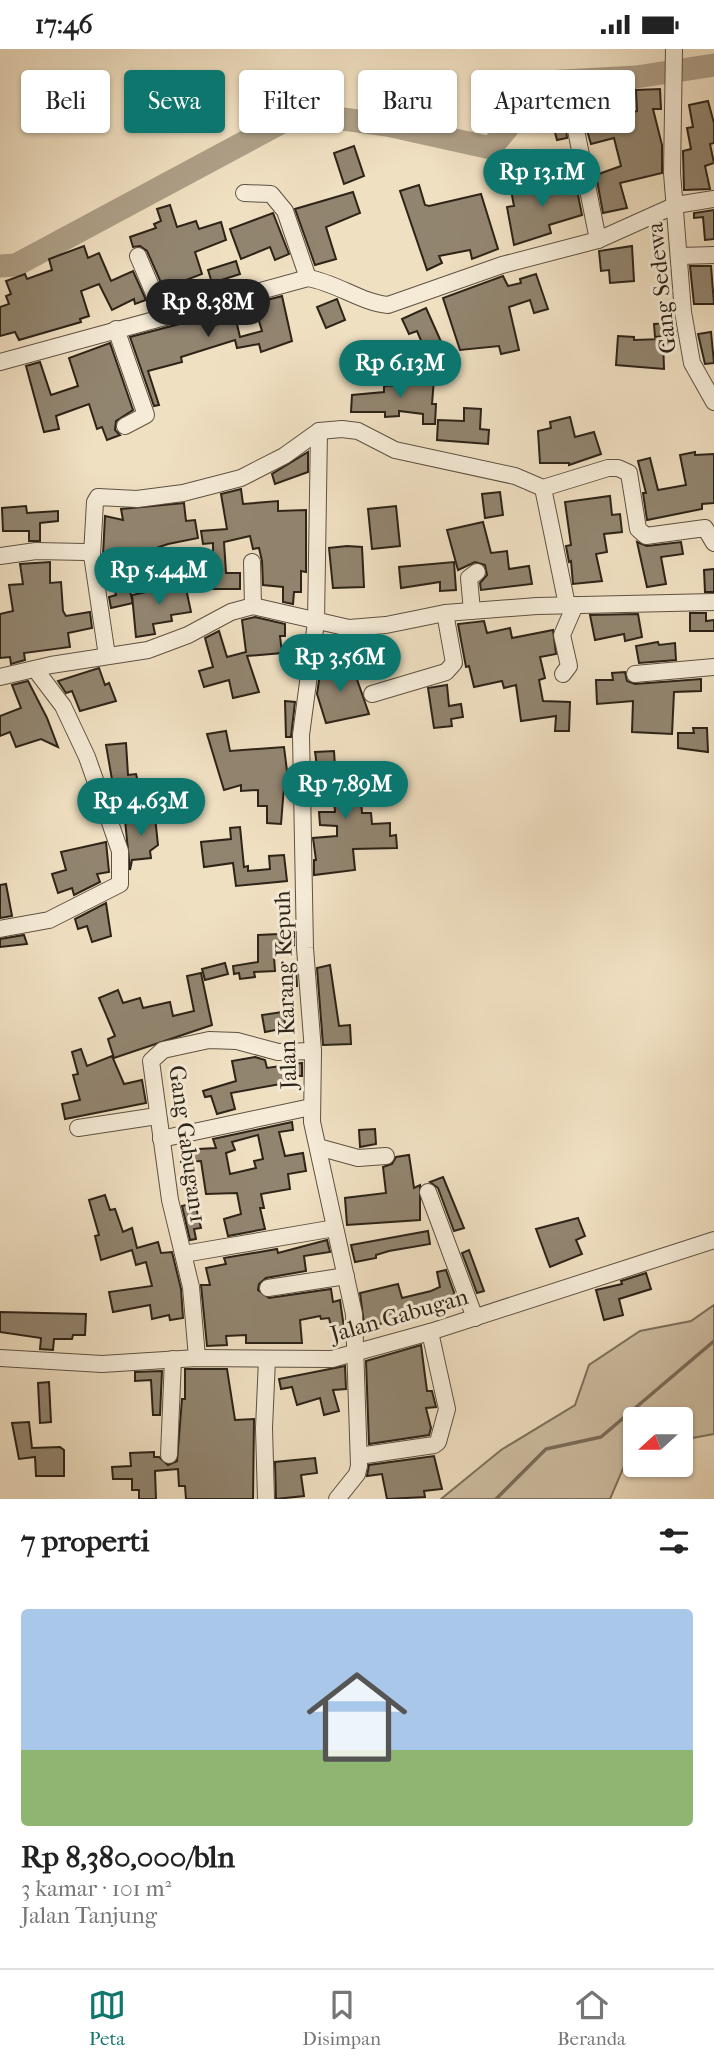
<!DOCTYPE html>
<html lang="id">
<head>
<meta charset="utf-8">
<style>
  body { margin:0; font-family:"IM FELL French Canon",serif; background:#f6f6f6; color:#222; height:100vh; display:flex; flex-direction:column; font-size:26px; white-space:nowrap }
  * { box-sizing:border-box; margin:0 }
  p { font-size:23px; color:#767676 }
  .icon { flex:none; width:38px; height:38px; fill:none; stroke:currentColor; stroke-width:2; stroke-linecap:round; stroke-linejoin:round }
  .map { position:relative; height:1450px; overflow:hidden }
  .drawer { display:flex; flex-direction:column; background:#fff; flex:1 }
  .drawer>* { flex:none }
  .banner { position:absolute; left:21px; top:21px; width:672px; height:63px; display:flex; gap:14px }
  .needle { width:46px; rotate:249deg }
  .buttons { position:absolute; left:623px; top:1358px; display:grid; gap:14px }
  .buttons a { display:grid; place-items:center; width:70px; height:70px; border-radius:7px; background:#fff; box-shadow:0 2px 5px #0004; font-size:35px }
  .price { position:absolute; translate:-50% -60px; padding:0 16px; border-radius:24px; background:#0f766e; color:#fff; font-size:23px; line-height:46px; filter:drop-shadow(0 2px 4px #0008) }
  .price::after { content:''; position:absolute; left:50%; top:42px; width:21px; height:16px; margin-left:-10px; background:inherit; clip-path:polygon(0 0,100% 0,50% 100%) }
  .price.active { background:#222; color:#fff }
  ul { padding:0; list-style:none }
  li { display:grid; align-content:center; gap:14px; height:371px; padding:0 21px }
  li+li { border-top:2px solid #e0e0e0 }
  li span { display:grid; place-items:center; height:217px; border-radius:7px; color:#555 }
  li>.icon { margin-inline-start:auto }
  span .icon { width:126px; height:126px; fill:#fffc; stroke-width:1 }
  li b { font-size:30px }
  h2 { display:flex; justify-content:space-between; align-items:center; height:84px; padding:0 21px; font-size:30px }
  .tag { padding:0 24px; border-radius:7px; background:#fff; box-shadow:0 2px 5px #0004; font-size:24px; line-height:63px }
  .tag.active { background:#0f766e; color:#fff }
  .status { display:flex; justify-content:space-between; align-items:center; height:49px; padding:0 35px; background:#fff; direction:ltr }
  .status svg { height:19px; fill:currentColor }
  .menu { display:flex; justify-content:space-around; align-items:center; height:98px; border-top:2px solid #e0e0e0; background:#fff; font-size:19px; color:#767676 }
  .menu a { display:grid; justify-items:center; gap:4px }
  .menu .active { color:#0f766e }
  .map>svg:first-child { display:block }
  .green { fill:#cfc0a5; stroke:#7e725e; stroke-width:2 }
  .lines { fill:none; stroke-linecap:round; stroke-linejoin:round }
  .stream { stroke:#7a6e5b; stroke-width:3.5 }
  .river { stroke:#aea088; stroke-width:23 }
  .building { fill:#928570; stroke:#2d2317; stroke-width:2; fill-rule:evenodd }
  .minor-casing { stroke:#5e5242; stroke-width:18 }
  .minor { stroke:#f5ebd7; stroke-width:16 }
  .labels { text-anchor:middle; stroke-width:6; stroke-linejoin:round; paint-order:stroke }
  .street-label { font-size:23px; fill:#2d2317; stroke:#f5ebd7 }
</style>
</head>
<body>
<div class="status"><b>17:46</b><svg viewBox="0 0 49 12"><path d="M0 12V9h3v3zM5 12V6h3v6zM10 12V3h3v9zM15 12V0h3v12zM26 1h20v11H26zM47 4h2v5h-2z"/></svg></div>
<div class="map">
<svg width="714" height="1450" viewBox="0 0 714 1450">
  <rect width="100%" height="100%" fill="#f0e0c2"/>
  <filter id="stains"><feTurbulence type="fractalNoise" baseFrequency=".00286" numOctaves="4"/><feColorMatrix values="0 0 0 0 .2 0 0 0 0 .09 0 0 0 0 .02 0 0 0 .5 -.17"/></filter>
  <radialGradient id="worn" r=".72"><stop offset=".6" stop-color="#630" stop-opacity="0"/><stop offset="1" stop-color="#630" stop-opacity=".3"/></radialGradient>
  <polygon class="green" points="714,1256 714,1385 681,1391 681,1370 635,1370 635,1405 625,1415 610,1450 441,1450 501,1401 575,1356 589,1316 640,1282 691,1272"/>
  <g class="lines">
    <polyline class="stream" points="496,1450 546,1400 601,1388 714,1292"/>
    <polyline class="river" points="0,217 16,216 299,64 387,76 491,99 545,33 636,28 714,16"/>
  </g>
  <g class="building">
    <polygon points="660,40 661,60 653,60 662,96 662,124 620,134 627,159 603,164 596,126 621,117 614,89 591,95 586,78 637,62 636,41"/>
    <polygon points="563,47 567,89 557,91 552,72 543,74 538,54"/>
    <polygon points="708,52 714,74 714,94 710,95 714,114 705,117 710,140 684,141 683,102 691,100 687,79 693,78 689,56"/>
    <polygon points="354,97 364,127 344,135 334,104"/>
    <polygon points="575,131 582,166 549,176 551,184 514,196 507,158 514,157 511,141 556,133 557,137"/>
    <polygon points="419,136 425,156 429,157 481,145 498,200 472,210 470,201 439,207 442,214 427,221 400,142"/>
    <polygon points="353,143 360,164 326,178 336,210 315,216 295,160"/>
    <polygon points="170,156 177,178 196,172 199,180 221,173 226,191 195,203 202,225 178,234 180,240 166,245 147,202 140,197 133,198 130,188 156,179 154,175 161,172 157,160"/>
    <polygon points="714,161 714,190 705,191 703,168 694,169 694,164"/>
    <polygon points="273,164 289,205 275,211 270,198 241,210 230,180"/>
    <polygon points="84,197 88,209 99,204 111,232 133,222 146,251 135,255 134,250 112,261 99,235 81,242 89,267 80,270 81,273 19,291 15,283 0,287 0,258 9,255 6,247 11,245 6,232 25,225 27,230 52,221 49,210"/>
    <polygon points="632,197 634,232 610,234 609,221 601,222 599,202"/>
    <polygon points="236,212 240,225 212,234 208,221"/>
    <polygon points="690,217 711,217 714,255 694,255"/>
    <polygon points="536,225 548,260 534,264 530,251 509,258 519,301 501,305 499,297 460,301 443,249 503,227 508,237 521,234 520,230"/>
    <polygon points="282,247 292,292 261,303 259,295 237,299 235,291 181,308 182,313 148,322 159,356 154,357 130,288 206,268 210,277 236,271 240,288 262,282 255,259 268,255 267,251"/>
    <polygon points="337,250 345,271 326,279 317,258"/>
    <polygon points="426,259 447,306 433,311 426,292 422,294 417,282 409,285 402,270"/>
    <polygon points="674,274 676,286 655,288 654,275"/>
    <polygon points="711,283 714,314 705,315 698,285"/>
    <polygon points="618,287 634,288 634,291 663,290 664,320 616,316"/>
    <polygon points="110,294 133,361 116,372 115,381 120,386 107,391 102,378 97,380 89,355 56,367 59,380 44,383 26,317 40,313 51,346 78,337 69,309"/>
    <polygon points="422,329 434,330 432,355 436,355 435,375 423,375 423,365 399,362 399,367 385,368 385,363 351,363 352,346 384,343 384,337 402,336 403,331 422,333"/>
    <polygon points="464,359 481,360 480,380 489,381 488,395 437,391 438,371 464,372"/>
    <polygon points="570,368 575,388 594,383 601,405 569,416 569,414 540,414 538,382 551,379 550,373"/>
    <polygon points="308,403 308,423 275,435 272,425"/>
    <polygon points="695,403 695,406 714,405 714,454 702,455 702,460 647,471 643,444 646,444 638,412 650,409 658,441 686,436 680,406"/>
    <polygon points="241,440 243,455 278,452 278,462 306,461 306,523 301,522 301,543 294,543 293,555 283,553 283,538 263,536 262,512 259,499 253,500 250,487 224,493 226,524 240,524 240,540 213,540 213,494 203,495 201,482 227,480 221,445"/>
    <polygon points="500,443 503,466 485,469 482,445"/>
    <polygon points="610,447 612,466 620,465 622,483 604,485 607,503 596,505 602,532 573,535 571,512 569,513 566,497 571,496 565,453"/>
    <polygon points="184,454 186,472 195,471 198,489 168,495 122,511 133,554 111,559 109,548 116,546 110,523 105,523 103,506 105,467 123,471 121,460"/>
    <polygon points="26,457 27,464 58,462 58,472 40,474 40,492 29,492 29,482 3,482 2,459"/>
    <polygon points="396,457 400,497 372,500 368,460"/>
    <polygon points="483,473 491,504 507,502 509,520 529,517 532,535 481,541 480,534 487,526 485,516 475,513 458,521 447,481"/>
    <polygon points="637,493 647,497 681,493 683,505 661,508 666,535 647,538"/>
    <polygon points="347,497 362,498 364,538 333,539 329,499"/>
    <polygon points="50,513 50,534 61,533 63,562 66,567 90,563 92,579 68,584 70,598 24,604 25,611 11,615 10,608 0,609 0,565 13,562 9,536 23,535 20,515"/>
    <polygon points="454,513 456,541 440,542 440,533 401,539 399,518"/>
    <polygon points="714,520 714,543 705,543 704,521"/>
    <polygon points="184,530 191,563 171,566 172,572 153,575 155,585 136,588 132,546 171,538 170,532"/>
    <polygon points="690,564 706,564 706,572 714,571 714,582 690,582"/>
    <polygon points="638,565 642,588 625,592 624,585 595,591 590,566"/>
    <polygon points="255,568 285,575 285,587 280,587 282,604 247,607 259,643 233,649 229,631 204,638 199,622 213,618 205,589 219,582 227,608 246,603 242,571"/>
    <polygon points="484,572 487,584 510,579 512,589 553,581 556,605 540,608 545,629 539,631 543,652 570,653 569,682 555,682 556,667 521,672 516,636 504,639 502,632 474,638 469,617 466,618 458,575"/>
    <polygon points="658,593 659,596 675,594 676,611 639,614 636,597"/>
    <polygon points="331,608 336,624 353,619 369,665 326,674 317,645 322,611"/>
    <polygon points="99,619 105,636 109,634 116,652 80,662 72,642 66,644 58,632"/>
    <polygon points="625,623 627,632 635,635 701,630 701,642 674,643 672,685 632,683 633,652 597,655 596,631 613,631 612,624"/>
    <polygon points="28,632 47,669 58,698 41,690 16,698 10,683 0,687 0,667 21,659 12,636"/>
    <polygon points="447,636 449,657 461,655 463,668 451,670 452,677 434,679 428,639"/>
    <polygon points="285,652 295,653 291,688 286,688"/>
    <polygon points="693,679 707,679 708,703 678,699 678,684 694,684"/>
    <polygon points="226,682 230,702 284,698 289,738 284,738 281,775 267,774 267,757 258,757 258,741 241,742 241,736 224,741 207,685"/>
    <polygon points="126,694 128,726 136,725 141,745 115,748 106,696"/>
    <polygon points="334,702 335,717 353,717 353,738 360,737 362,764 371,764 372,775 390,774 390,787 396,786 397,799 353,800 355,821 314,826 314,811 316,811 313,789 337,787 337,777 320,776 319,763 335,763 333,737 320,738 315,703"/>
    <polygon points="155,768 158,796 150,802 151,809 132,811 130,821 125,771"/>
    <polygon points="240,778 244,818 248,817 248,822 270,820 269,807 284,806 287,832 236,837 233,814 204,818 201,793 231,790 230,779"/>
    <polygon points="106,793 109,823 97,825 100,833 74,846 72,839 58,844 52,825 66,821 61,803"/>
    <polygon points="6,835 12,867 0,869 0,836"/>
    <polygon points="106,854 111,887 92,893 87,877 78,880 75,870"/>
    <polygon points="279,881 294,883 294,896 273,893 275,922 254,923 255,928 240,930 239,924 234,925 233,917 258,913 258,886 279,885"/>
    <polygon points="24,886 27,895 0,898 0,890"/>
    <polygon points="225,914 228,925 205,931 202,920"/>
    <polygon points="330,916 339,977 350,976 351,995 323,996 317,919"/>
    <polygon points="285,918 296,918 297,937 286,937"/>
    <polygon points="201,924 212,976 114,1009 108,990 115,987 99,949 118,941 123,954 140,949 143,959 170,953 173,967 194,962 187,927"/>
    <polygon points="283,963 286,979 265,983 262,966"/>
    <polygon points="81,1000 87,1017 112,1007 124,1035 142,1031 146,1054 65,1070 62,1055 80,1051 73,1026 78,1025 72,1003"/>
    <polygon points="255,1008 265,1011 267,1019 302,1014 302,1027 291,1027 292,1033 231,1044 235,1060 217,1065 211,1047 205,1048 203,1042 236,1032 232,1012"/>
    <path d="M 292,1073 L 293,1081 L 279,1083 L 285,1107 L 303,1104 L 306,1122 L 288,1125 L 290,1140 L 261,1145 L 264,1159 L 260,1159 L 265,1180 L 228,1187 L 224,1170 L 241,1165 L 237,1144 L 206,1145 L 201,1112 L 181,1113 L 181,1101 L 216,1099 L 213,1090 ZM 258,1086 L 263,1110 L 254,1112 L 256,1119 L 230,1125 L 226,1104 L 235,1101 L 232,1093 Z"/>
    <polygon points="375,1080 376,1095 360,1098 359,1081"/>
    <polygon points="409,1106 414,1139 420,1136 420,1171 347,1176 345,1149 386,1144 383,1118 392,1115 396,1108"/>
    <polygon points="443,1128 464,1179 454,1182 438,1139 430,1133"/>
    <polygon points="105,1146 110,1161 115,1160 123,1183 132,1179 137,1199 158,1193 161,1204 172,1203 181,1240 183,1269 170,1271 169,1266 152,1270 150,1256 113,1263 109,1243 152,1237 146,1213 136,1216 132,1201 101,1211 95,1187 99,1186 89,1151"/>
    <polygon points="195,1154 201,1179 194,1180 196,1190 190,1191 182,1157"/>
    <polygon points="578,1169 585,1187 576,1191 582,1205 550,1218 536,1180"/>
    <polygon points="428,1182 430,1195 389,1202 376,1206 376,1209 355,1213 351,1196"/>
    <polygon points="327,1191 330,1203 304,1207 306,1222 266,1229 259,1235 258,1241 269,1249 331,1240 333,1253 340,1251 344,1279 332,1281 329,1269 321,1270 320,1267 300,1271 302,1294 246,1294 246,1286 226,1287 227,1296 207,1297 201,1236 210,1236 206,1219 226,1215 224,1209 277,1200 278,1204"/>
    <polygon points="469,1201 484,1242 477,1244 462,1204"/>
    <polygon points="446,1221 456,1249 419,1260 420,1267 379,1275 380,1281 365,1283 360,1244 398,1235 402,1249 431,1242 440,1238 437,1223"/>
    <polygon points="646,1224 651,1240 619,1250 623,1266 604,1271 596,1241 622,1235 621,1232"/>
    <polygon points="0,1263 86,1265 85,1286 73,1286 72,1290 54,1290 53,1301 40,1300 41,1289 0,1283"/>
    <polygon points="421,1296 427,1342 432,1342 436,1358 426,1359 431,1379 429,1386 369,1395 366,1312"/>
    <polygon points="345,1317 346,1340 333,1341 339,1362 324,1366 320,1349 297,1356 292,1338 281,1340 279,1330"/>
    <polygon points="185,1320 227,1320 235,1371 254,1370 253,1450 186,1450 185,1437 179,1437 178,1420 155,1422 156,1450 139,1450 139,1441 132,1441 132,1430 113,1430 112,1418 131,1417 130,1404 154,1403 154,1408 159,1408 168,1416 177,1412 182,1350 185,1350"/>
    <polygon points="162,1322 160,1366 153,1366 151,1331 135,1332 135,1323"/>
    <polygon points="49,1333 51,1373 40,1374 38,1334"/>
    <polygon points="29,1373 32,1399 60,1398 64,1401 64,1427 36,1427 35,1408 19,1410 12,1374"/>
    <polygon points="434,1407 442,1440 424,1442 425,1448 387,1450 382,1425 367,1427 369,1416"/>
    <polygon points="315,1409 317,1424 301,1426 304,1447 276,1450 275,1413"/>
  </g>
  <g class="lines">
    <g class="minor-casing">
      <g id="minor">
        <polyline points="674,0 672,124 683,263 692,314 714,353"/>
        <polyline points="573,66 598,191"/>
        <polyline points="244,144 271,145 285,162 308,229"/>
        <polyline points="138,207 164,268"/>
        <polyline points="680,207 714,206"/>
        <polyline points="116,280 146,366 125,377"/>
        <path d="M 0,313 L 308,229 C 337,234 362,254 388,256 L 502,216 L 598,191 L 676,156 L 714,150"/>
        <polyline points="319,382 316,573 301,686 305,899 313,1002 312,1073 354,1265 359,1417 357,1425 337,1450"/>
        <polyline points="543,439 567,556"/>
        <polyline points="92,506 95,453 98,448 137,450 183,444 241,429 284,407 319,382 342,380 358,382 395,401 515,427 543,439 608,419 618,419 629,424 638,480 646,487 705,479 714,494"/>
        <polyline points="0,507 36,502 85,503 92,506 107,607"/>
        <polyline points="252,513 253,557"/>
        <polyline points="472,562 469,529 477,523"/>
        <polyline points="563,625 569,617 562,586 575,556"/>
        <polyline points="635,625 714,618"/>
        <polyline points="0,628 51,616 148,601 188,586 231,563 253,557 349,579 386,576 445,564 537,557 714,553"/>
        <polyline points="372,645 446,623 454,614 445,564"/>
        <polyline points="0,880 49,871 120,835 120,802 87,708 63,657 35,620"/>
        <polyline points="78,1079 157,1067"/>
        <polyline points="161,1090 311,1058"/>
        <polyline points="318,1098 358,1109 386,1107"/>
        <polyline points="428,1143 475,1269"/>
        <polyline points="184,1205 335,1179"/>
        <polyline points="268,1239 346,1227"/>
        <polyline points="0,1309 102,1315 197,1309 332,1310 430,1283 714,1191"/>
        <polyline points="197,1309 191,1238 170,1151 151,1012 163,1001 209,991 237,992 278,1003 313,1002"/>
        <polyline points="169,1406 173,1310"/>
        <polyline points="359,1407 434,1396 438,1393 447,1360 430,1283"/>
        <polyline points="266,1450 264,1379 267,1310"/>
      </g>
    </g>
    <use href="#minor" class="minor"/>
  </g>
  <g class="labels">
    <g class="street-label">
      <text transform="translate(661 239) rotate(-96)" y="8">Gang Sedewa</text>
      <text transform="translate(285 941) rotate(-92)" y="8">Jalan Karang Kepuh</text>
      <text transform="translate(188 1095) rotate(82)" y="8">Gang Gabugan 1</text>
      <text transform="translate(399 1266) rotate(-16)" y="8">Jalan Gabugan</text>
    </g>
  </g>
  <rect width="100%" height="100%" filter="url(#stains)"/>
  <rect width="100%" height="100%" fill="url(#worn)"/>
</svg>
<div class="buttons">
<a><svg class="needle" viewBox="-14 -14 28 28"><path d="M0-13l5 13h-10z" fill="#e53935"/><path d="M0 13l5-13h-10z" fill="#767676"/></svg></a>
</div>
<b class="price" style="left:542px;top:160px">Rp 13.1M</b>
<b class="price active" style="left:208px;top:290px">Rp 8.38M</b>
<b class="price" style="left:400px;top:351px">Rp 6.13M</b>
<b class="price" style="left:159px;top:558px">Rp 5.44M</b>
<b class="price" style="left:340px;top:645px">Rp 3.56M</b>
<b class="price" style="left:345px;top:772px">Rp 7.89M</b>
<b class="price" style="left:141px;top:789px">Rp 4.63M</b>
<div class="banner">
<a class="tag">Beli</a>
<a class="tag active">Sewa</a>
<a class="tag">Filter</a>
<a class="tag">Baru</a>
<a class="tag">Apartemen</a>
</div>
</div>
<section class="drawer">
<h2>7 properti<svg class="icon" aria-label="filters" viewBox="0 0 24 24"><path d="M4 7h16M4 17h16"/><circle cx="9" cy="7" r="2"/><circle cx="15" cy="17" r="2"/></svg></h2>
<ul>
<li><span style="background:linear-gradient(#a9c7e8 65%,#8fb573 0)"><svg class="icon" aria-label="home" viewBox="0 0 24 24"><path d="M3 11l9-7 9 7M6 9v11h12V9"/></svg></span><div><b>Rp 8,380,000/bln</b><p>3 kamar · 101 m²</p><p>Jalan Tanjung</p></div></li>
</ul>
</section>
<nav class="menu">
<a class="active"><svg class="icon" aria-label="map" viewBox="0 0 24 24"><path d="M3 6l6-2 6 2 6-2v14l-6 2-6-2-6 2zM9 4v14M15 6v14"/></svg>Peta</a>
<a><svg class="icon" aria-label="saved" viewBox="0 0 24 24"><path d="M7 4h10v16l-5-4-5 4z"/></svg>Disimpan</a>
<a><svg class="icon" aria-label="home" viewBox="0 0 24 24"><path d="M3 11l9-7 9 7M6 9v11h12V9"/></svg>Beranda</a>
</nav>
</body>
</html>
